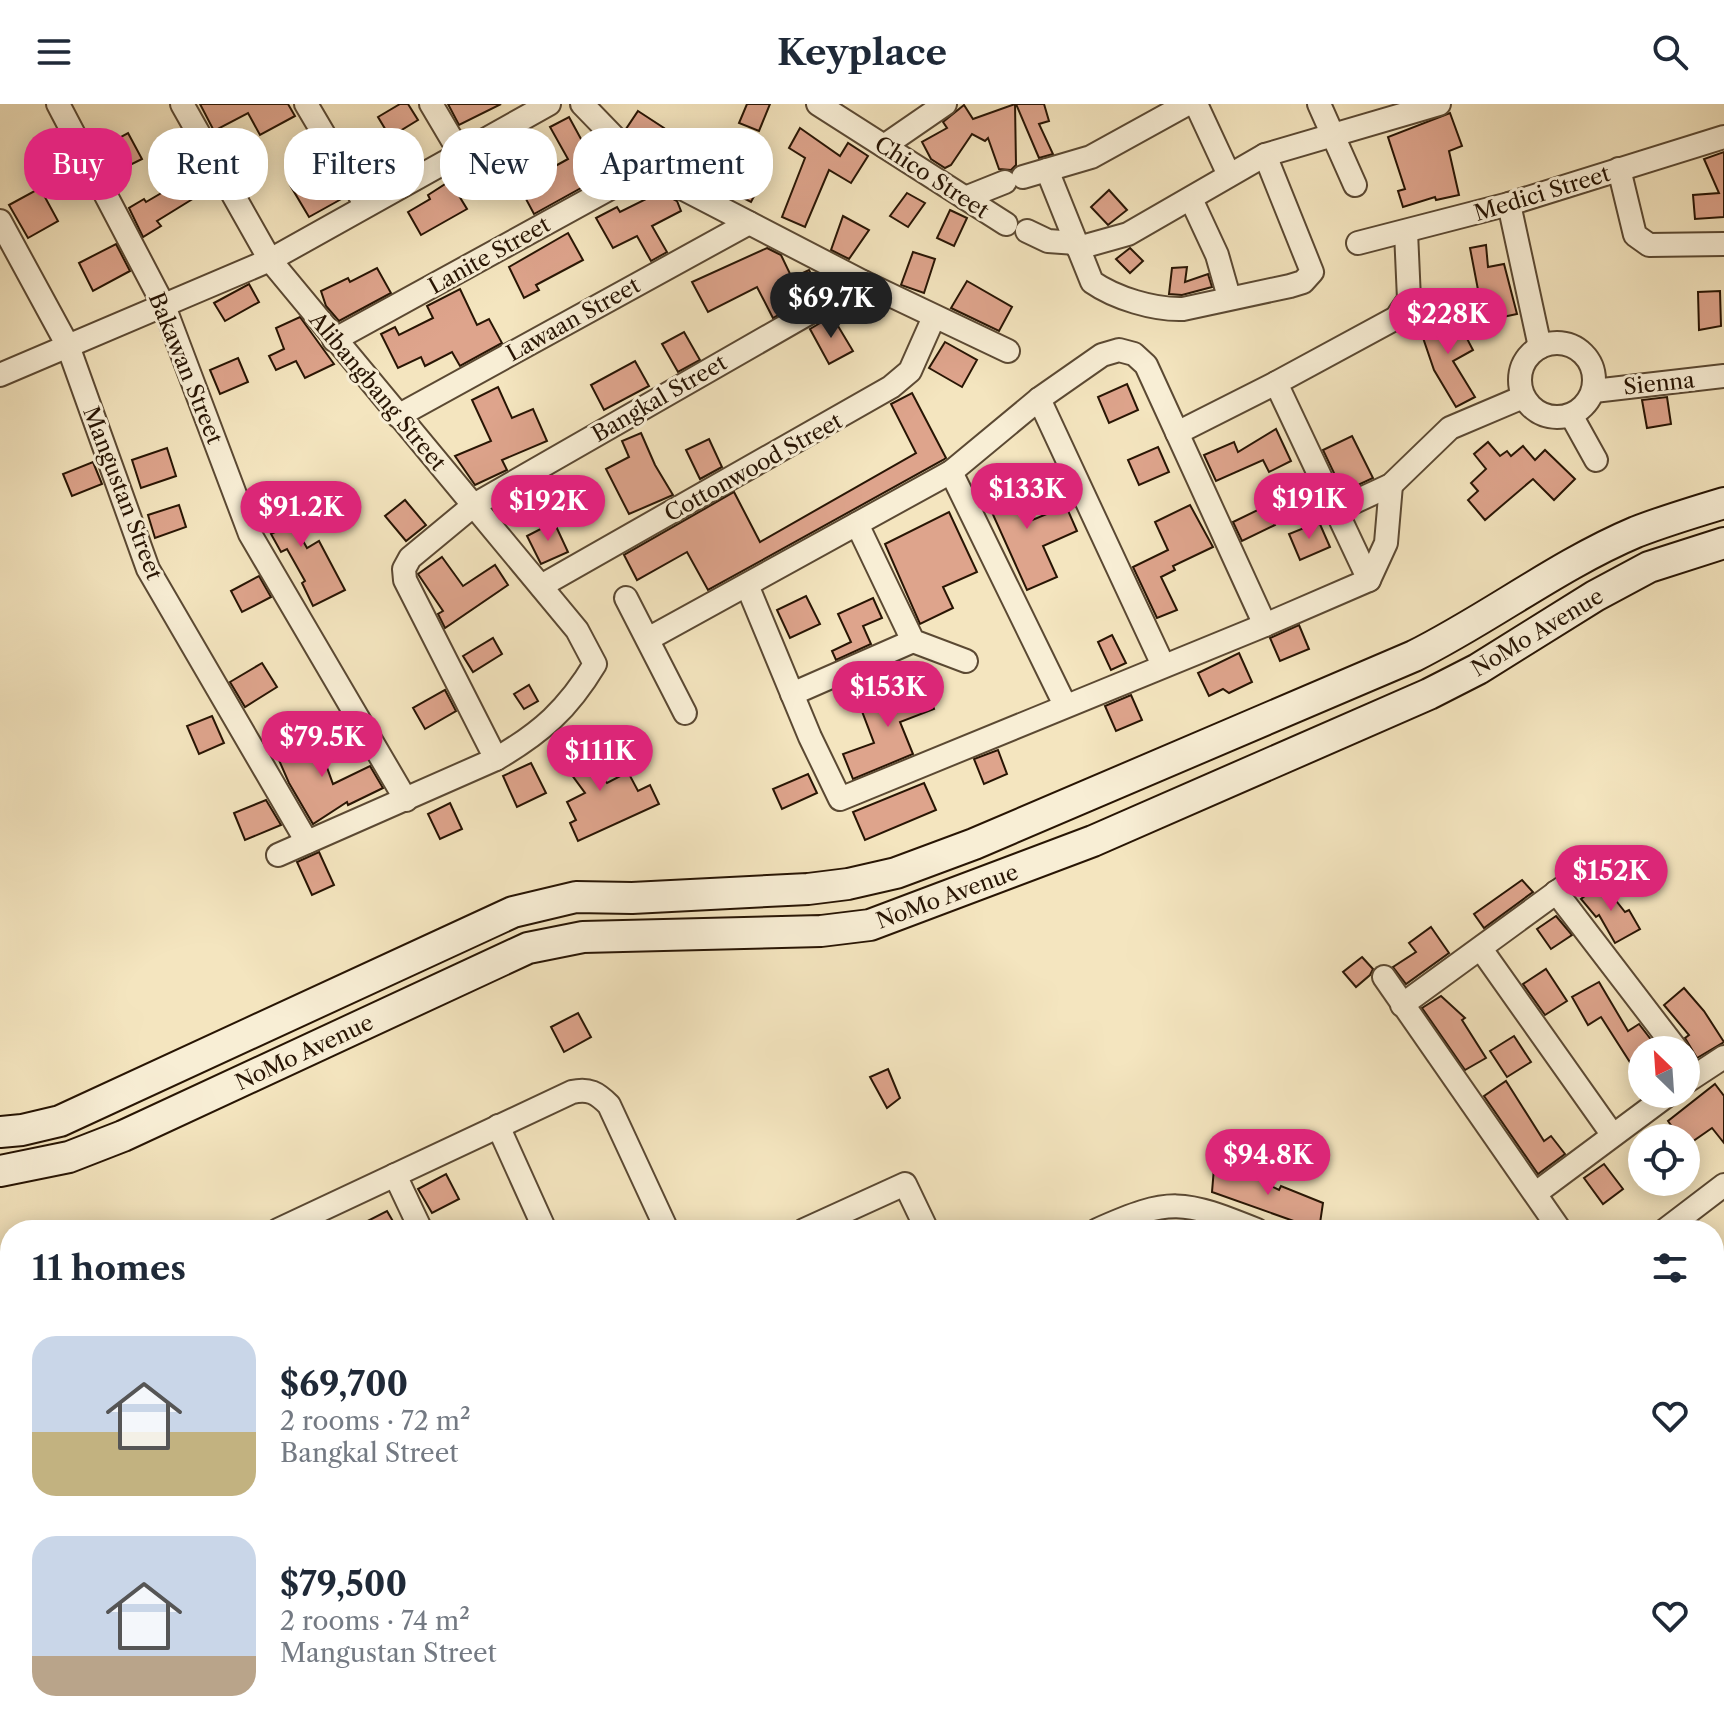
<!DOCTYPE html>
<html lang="en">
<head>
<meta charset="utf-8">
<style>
  body { margin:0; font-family:"Libre Caslon Text",serif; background:#f2f2f3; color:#1f2937; height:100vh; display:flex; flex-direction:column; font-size:30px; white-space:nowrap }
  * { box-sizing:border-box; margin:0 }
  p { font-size:26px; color:#747a83 }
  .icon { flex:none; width:44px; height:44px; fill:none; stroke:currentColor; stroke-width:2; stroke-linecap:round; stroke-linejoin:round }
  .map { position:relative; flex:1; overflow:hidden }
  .drawer { position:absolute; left:0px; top:1116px; width:1724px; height:514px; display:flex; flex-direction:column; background:#fff; border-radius:32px 32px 0 0; box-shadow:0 4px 20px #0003 }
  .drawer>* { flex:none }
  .banner { position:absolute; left:24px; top:24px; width:800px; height:72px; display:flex; gap:16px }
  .needle { width:52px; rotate:335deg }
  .fabs { position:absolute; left:1628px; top:932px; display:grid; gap:16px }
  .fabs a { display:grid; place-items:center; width:72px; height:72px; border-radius:50%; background:#fff; box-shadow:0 4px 20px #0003; font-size:40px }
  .price { position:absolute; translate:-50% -68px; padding:0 18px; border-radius:28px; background:#db2777; color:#fff; font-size:26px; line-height:52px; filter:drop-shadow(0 2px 4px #0008) }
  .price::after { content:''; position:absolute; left:50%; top:48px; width:24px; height:18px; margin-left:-12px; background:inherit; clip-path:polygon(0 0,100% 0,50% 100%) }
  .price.current { background:#222; color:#fff }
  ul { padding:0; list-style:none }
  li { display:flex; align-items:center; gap:24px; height:200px; padding:0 32px }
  li span { display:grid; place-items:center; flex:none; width:224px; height:160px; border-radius:24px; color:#555 }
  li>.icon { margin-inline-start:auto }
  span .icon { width:96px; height:96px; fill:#fffc; stroke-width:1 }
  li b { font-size:34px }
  h2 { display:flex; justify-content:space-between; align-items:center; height:96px; padding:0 32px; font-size:34px }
  .pill { padding:0 28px; border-radius:32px; background:#fff; box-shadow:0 4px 20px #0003; font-size:28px; line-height:72px }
  .pill.current { background:#db2777; color:#fff }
  header { display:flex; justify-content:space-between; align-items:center; height:104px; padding:0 32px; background:#fff; font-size:36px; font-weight:700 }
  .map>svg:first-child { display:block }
  .building { fill:#dea48c; stroke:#281504; stroke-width:2 }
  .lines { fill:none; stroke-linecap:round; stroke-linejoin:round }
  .minor-casing { stroke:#5b4933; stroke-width:26 }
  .secondary-casing { stroke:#281504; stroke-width:34 }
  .minor { stroke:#f8eed5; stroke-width:22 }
  .secondary { stroke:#f8eed5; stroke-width:30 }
  .labels { text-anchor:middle; stroke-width:6; stroke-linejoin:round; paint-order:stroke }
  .street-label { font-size:22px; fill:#281504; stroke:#f8eed5 }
</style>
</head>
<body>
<header><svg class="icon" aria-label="menu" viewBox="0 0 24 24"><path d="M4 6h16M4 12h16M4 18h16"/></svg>Keyplace<svg class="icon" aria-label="search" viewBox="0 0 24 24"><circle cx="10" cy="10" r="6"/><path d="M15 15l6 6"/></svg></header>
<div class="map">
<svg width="1724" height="1629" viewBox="0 0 1724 1629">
  <rect width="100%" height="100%" fill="#f4e5bf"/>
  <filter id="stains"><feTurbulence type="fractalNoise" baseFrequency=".0025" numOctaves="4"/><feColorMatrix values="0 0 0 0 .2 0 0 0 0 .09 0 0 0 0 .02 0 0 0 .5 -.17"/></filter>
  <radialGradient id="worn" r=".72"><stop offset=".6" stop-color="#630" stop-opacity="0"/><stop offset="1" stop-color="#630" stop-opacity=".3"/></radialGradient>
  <g class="building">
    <polygon points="200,0 288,0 295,12 260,31 248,9 214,27"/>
    <polygon points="400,0 408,0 418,16 390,33 378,13"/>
    <polygon points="448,0 501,0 459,21"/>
    <polygon points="747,0 770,0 759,27 739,19"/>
    <polygon points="1015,0 1016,61 1011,66 999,65 988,34 985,37 972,30 951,61 945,64 931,55 922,38 947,24 943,18 964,1 973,15"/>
    <polygon points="1016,0 1044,0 1049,17 1039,20 1053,50 1039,54"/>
    <polygon points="638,7 664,24 648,48 626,25"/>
    <polygon points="1450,9 1462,42 1449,47 1459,91 1436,96 1435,93 1403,103 1398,87 1405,85 1388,33"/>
    <polygon points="569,13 587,46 596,45 608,69 534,110 519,82 568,55 550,23"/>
    <polygon points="800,24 840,52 848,39 868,52 851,79 829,66 805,123 782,113 805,54 789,44"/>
    <polygon points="128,29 142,55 122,65 108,40"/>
    <polygon points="385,39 398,63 369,80 355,56"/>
    <polygon points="747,48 771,60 751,98 727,86"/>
    <polygon points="1724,48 1724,113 1695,115 1693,91 1719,89 1704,55"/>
    <polygon points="325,61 345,93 309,113 290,81"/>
    <polygon points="194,70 204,88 157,117 161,122 143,133 129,104 144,95 146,98"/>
    <polygon points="450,77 467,105 421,131 408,108 430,95 428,91"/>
    <polygon points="40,84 58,117 28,134 9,101"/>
    <polygon points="1109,86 1127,106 1108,121 1091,103"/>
    <polygon points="660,88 677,97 681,107 652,122 667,148 651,157 637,132 613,144 596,114 617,103 620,108"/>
    <polygon points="907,89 925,99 908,123 890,112"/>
    <polygon points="950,106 967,114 954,142 937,134"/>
    <polygon points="843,112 869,126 849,155 831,146"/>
    <polygon points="568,129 583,156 536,181 539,186 524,194 509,163"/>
    <polygon points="116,140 130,167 93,187 79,159"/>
    <polygon points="1486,141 1488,163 1504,160 1517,210 1484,217 1470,144"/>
    <polygon points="767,144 781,151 792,174 809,166 820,187 773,214 757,183 708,208 692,178"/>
    <polygon points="1130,144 1143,157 1130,169 1116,155"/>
    <polygon points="913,148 935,155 924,189 901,181"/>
    <polygon points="1187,163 1185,178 1208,170 1212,183 1182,191 1169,190 1172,164"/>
    <polygon points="377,164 391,189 339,217 326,202 321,187 348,174 350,178"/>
    <polygon points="967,177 1012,203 999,227 951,204"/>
    <polygon points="249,180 259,198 225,217 214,199"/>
    <polygon points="460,185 477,221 489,215 502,239 460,262 452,248 425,262 421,253 398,264 381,230 395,223 399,231 433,214 427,202"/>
    <polygon points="1720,187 1721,222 1699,226 1698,188"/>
    <polygon points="1453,208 1473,246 1453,257 1475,293 1456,303 1434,266 1420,225"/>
    <polygon points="832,212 853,247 829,260 810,225"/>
    <polygon points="300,213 334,260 305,274 296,257 276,266 269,252 284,245 276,224"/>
    <polygon points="684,228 700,256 678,268 662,240"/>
    <polygon points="945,238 977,256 962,283 929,264"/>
    <polygon points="238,254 248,278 220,290 210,266"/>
    <polygon points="635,257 649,282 604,306 591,281"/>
    <polygon points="1127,280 1138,306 1109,319 1098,293"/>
    <polygon points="498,283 512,314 533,305 547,337 502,356 507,366 475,381 455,352 491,337 472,296"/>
    <polygon points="912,289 946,354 943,356 708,486 687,448 637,476 624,451 734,388 760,438 916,349 891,300"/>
    <polygon points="1667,293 1671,320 1647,324 1642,296"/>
    <polygon points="1276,325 1291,357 1269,368 1263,356 1216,377 1204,351 1234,338 1238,348"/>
    <polygon points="641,329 655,361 673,391 629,410 606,365 629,353 622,337"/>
    <polygon points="1352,332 1373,374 1343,388 1323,346"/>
    <polygon points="709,335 722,363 700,375 686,346"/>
    <polygon points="1488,338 1500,352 1507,347 1511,352 1523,342 1535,356 1545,346 1575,375 1554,396 1533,375 1485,416 1468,396 1478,387 1471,379 1486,365 1474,350"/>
    <polygon points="1158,343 1169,368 1139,381 1128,356"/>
    <polygon points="167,344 176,372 141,384 132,356"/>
    <polygon points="93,358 102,380 72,392 63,370"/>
    <polygon points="1010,371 1030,417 1066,402 1077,427 1043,442 1057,473 1027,486 981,384"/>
    <polygon points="287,384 299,404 288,410 307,444 319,437 345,486 313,502 302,479 305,477 287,445 281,448 271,430 275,428 258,401"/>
    <polygon points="405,396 426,421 406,437 385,412"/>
    <polygon points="179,401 186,423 155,434 148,411"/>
    <polygon points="1190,401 1213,443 1173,462 1175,466 1161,473 1177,506 1157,514 1133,463 1168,446 1155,418"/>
    <polygon points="1266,402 1275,421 1242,437 1233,418"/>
    <polygon points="949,408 977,468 943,483 953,504 920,520 885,440"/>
    <polygon points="554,418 568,448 541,460 527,432"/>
    <polygon points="1319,418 1330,443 1300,456 1289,430"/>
    <polygon points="442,453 463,482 495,461 508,481 445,524 438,510 443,507 418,470"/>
    <polygon points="259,472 271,493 242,508 231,487"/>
    <polygon points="806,492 820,520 790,534 777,506"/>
    <polygon points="873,494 882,514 863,522 871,540 836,556 832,547 851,538 838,510"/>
    <polygon points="1299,521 1309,545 1280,557 1270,534"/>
    <polygon points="1112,531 1126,559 1111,566 1098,538"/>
    <polygon points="493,534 502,550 473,568 463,552"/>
    <polygon points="1239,549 1252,578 1229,589 1223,585 1209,592 1198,569"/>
    <polygon points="262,559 277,583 245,603 230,578"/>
    <polygon points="924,577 934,605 900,618 913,650 853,675 843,650 874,639 860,602"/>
    <polygon points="529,581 538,597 524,605 514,590"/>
    <polygon points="445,586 456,607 425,625 413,604"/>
    <polygon points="1131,591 1142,616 1116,627 1105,602"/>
    <polygon points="212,612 224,639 199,650 187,622"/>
    <polygon points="314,628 333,680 370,662 383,684 348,701 347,698 313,720 289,679 275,647"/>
    <polygon points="572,630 607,679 628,668 638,687 650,681 659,700 578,737 570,719 576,716 567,698 585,689 552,644"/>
    <polygon points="998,646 1007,670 984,680 974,655"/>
    <polygon points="531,659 546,689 517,703 503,672"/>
    <polygon points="808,670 817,689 782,705 773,685"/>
    <polygon points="924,679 936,706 865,736 853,708"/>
    <polygon points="266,696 281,721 245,736 234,709"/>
    <polygon points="450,699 462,725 440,735 428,710"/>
    <polygon points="319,748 334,781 312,791 297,758"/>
    <polygon points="1522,776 1533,788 1484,824 1474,810"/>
    <polygon points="1602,779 1625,808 1629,806 1640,825 1615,839 1599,811 1596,813 1581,795"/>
    <polygon points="1556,812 1572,831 1551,845 1537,825"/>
    <polygon points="1431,823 1449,849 1406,880 1393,863 1416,848 1409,839"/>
    <polygon points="1362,853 1373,865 1370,871 1356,883 1343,868"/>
    <polygon points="1546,865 1567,897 1545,911 1523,880"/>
    <polygon points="1599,878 1628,927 1639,920 1659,946 1642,946 1642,977 1601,913 1588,921 1572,893"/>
    <polygon points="1684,884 1704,907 1724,938 1697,954 1685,934 1689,931 1664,901"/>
    <polygon points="1441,892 1465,914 1462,916 1486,954 1465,966 1422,904"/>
    <polygon points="578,909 591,933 564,948 551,923"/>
    <polygon points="1514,932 1531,958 1507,973 1490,947"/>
    <polygon points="888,965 900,994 887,1004 870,973"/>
    <polygon points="1506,977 1544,1037 1551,1032 1565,1050 1538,1070 1484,992"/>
    <polygon points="1715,980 1724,992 1724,1039 1712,1024 1686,1042 1686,1034 1680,1034 1668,1017"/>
    <polygon points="1604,1060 1623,1085 1603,1100 1584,1074"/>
    <polygon points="1214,1064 1245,1069 1279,1086 1281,1082 1323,1099 1319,1126 1212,1088"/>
    <polygon points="446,1070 459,1095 432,1109 418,1085"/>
    <polygon points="387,1107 398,1126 350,1126"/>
  </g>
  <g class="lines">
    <g class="minor-casing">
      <g id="minor">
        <polyline points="58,0 164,202 250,430 406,696"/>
        <path d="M 182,0 L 270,156 L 577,526 L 595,560 C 568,605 541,629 496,655 L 278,751"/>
        <polyline points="306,0 365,100"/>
        <polyline points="431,0 460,49"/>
        <polyline points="582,0 645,65 863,178 1008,247"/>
        <polyline points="818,0 1006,120"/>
        <polyline points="1196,0 1229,71"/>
        <polyline points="1319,0 1355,81"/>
        <polyline points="884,42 945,0"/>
        <polyline points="1619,65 1635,131 1649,141 1724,140"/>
        <path d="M 1047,66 L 1092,178 C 1115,194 1154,206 1183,205 L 1290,182 L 1303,178 L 1312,168 L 1265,51"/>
        <polyline points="1023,73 1091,53 1187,0"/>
        <polyline points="965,94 1005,78"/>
        <polyline points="1191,95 1217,151 1229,193"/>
        <polyline points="1509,100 1540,243"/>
        <polyline points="0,117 68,242 148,465 307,738"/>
        <polyline points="1027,127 1048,137 1076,139"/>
        <polyline points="1358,139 1509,100 1724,33"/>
        <polyline points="1078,144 1128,130 1265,51 1439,0"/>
        <polyline points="334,236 645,65"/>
        <circle cx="1557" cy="276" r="37"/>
        <polyline points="0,271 270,156 549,0"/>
        <polyline points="1594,287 1724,272"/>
        <polyline points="1039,295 1163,561"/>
        <polyline points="1571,311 1596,356"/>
        <polyline points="398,312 749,119"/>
        <polyline points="1177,329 1276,279"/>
        <polyline points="951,368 1065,601"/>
        <polyline points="1337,406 1391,381 1450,324 1523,293"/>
        <polyline points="857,420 913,537 966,557"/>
        <polyline points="1369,476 1276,279 1396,214 1409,195 1406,128"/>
        <polyline points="747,481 810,633 840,695 1265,521 1369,476 1386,439 1391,381"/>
        <polyline points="541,482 891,283 910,267 934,213"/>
        <polyline points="626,494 685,609"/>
        <polyline points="648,535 951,368 1039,295 1102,251 1119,246 1134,250 1146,261 1265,521"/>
        <polyline points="792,590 913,537"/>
        <polyline points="496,655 405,476 404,465 410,454 474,401 863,178"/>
        <polyline points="1556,788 1677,946"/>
        <polyline points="1481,845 1612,1030"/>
        <polyline points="1384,873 1560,1126"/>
        <polyline points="1402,901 1587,766"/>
        <polyline points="1686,978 1724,953"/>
        <polyline points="498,1022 545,1126"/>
        <polyline points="395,1071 421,1126"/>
        <polyline points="1536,1089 1669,990"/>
        <path d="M 278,1126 L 572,988 C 589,984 597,989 609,1001 L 667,1126"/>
        <polyline points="804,1126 905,1080 927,1126"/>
        <path d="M 1097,1126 C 1171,1093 1182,1096 1257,1126"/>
        <polyline points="1665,1126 1724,1081"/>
        <polyline points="1714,1219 1724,1212"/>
        <polyline points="0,1236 10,1233"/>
        <polyline points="0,1273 10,1296"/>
        <polyline points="1714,1310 1724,1324"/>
        <polyline points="1714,1462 1724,1475"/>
        <polyline points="0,1564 10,1592"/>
        <polyline points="1714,1597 1724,1611"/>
        <polyline points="19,1620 22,1629"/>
        <polyline points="1617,1620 1624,1629"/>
        <polyline points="139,1629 153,1620"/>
      </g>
    </g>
    <g class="secondary-casing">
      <g id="secondary">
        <path d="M 0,1028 L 22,1026 L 60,1017 L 513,808 L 576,793 L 632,794 L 808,785 L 848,780 L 896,769 L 974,740 L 1414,552 C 1490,514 1558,461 1636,428 C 1664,417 1694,408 1724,399"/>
        <polyline points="0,1067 69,1053 123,1032 528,844 583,833 821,827 870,821 1093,737 1429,590 1478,565 1595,492 1649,463 1724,439"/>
      </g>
    </g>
    <use href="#minor" class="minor"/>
    <use href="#secondary" class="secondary"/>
  </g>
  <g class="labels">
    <g class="street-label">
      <text transform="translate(932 73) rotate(33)" y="8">Chico Street</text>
      <text transform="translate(1542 89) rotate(-17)" y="8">Medici Street</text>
      <text transform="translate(489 151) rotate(-29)" y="8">Lanite Street</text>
      <text transform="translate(573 215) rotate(-29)" y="8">Lawaan Street</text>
      <text transform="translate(186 264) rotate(68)" y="8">Bakawan Street</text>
      <text transform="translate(1659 279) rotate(-6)" y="8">Sienna</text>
      <text transform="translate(378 287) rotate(50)" y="8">Alibangbang Street</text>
      <text transform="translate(659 294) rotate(-30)" y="8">Bangkal Street</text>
      <text transform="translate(753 363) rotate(-29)" y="8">Cottonwood Street</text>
      <text transform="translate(123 389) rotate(69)" y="8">Mangustan Street</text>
      <text transform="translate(1537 528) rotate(-31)" y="8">NoMo Avenue</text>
      <text transform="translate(947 792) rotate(-20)" y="8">NoMo Avenue</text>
      <text transform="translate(304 948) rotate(-25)" y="8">NoMo Avenue</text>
    </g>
  </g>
  <rect width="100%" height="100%" filter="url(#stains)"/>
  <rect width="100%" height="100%" fill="url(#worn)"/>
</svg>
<div class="fabs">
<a><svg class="needle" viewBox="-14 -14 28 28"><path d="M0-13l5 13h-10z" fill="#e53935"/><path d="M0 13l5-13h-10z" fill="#747a83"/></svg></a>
<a><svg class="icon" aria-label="locate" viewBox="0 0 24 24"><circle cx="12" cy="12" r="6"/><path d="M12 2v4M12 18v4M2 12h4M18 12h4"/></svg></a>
</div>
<b class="price current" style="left:831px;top:236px">$69.7K</b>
<b class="price" style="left:1448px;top:252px">$228K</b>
<b class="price" style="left:1027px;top:427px">$133K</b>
<b class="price" style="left:1309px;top:437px">$191K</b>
<b class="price" style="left:548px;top:439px">$192K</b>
<b class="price" style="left:301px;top:445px">$91.2K</b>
<b class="price" style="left:888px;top:625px">$153K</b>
<b class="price" style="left:322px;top:675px">$79.5K</b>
<b class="price" style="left:600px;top:689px">$111K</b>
<b class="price" style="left:1611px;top:809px">$152K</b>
<b class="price" style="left:1268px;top:1093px">$94.8K</b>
<div class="banner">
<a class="pill current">Buy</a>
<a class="pill">Rent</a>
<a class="pill">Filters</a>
<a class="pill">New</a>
<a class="pill">Apartment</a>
</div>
<section class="drawer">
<h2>11 homes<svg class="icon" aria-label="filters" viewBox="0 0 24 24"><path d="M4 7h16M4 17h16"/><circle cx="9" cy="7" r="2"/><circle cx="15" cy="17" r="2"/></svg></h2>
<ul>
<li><span style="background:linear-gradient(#c9d6e8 60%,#c2b280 0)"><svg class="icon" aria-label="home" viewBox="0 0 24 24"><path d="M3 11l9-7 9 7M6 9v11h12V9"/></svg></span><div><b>$69,700</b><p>2 rooms · 72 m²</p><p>Bangkal Street</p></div><svg class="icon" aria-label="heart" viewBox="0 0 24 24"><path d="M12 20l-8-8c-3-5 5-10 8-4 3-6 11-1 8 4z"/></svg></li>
<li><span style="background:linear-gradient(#c9d6e8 75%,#b9a48a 0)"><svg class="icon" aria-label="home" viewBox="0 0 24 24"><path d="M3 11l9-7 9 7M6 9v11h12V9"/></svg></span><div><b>$79,500</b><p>2 rooms · 74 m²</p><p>Mangustan Street</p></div><svg class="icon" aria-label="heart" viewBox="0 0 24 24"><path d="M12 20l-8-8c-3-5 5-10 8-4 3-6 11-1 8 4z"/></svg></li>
</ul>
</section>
</div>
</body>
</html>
